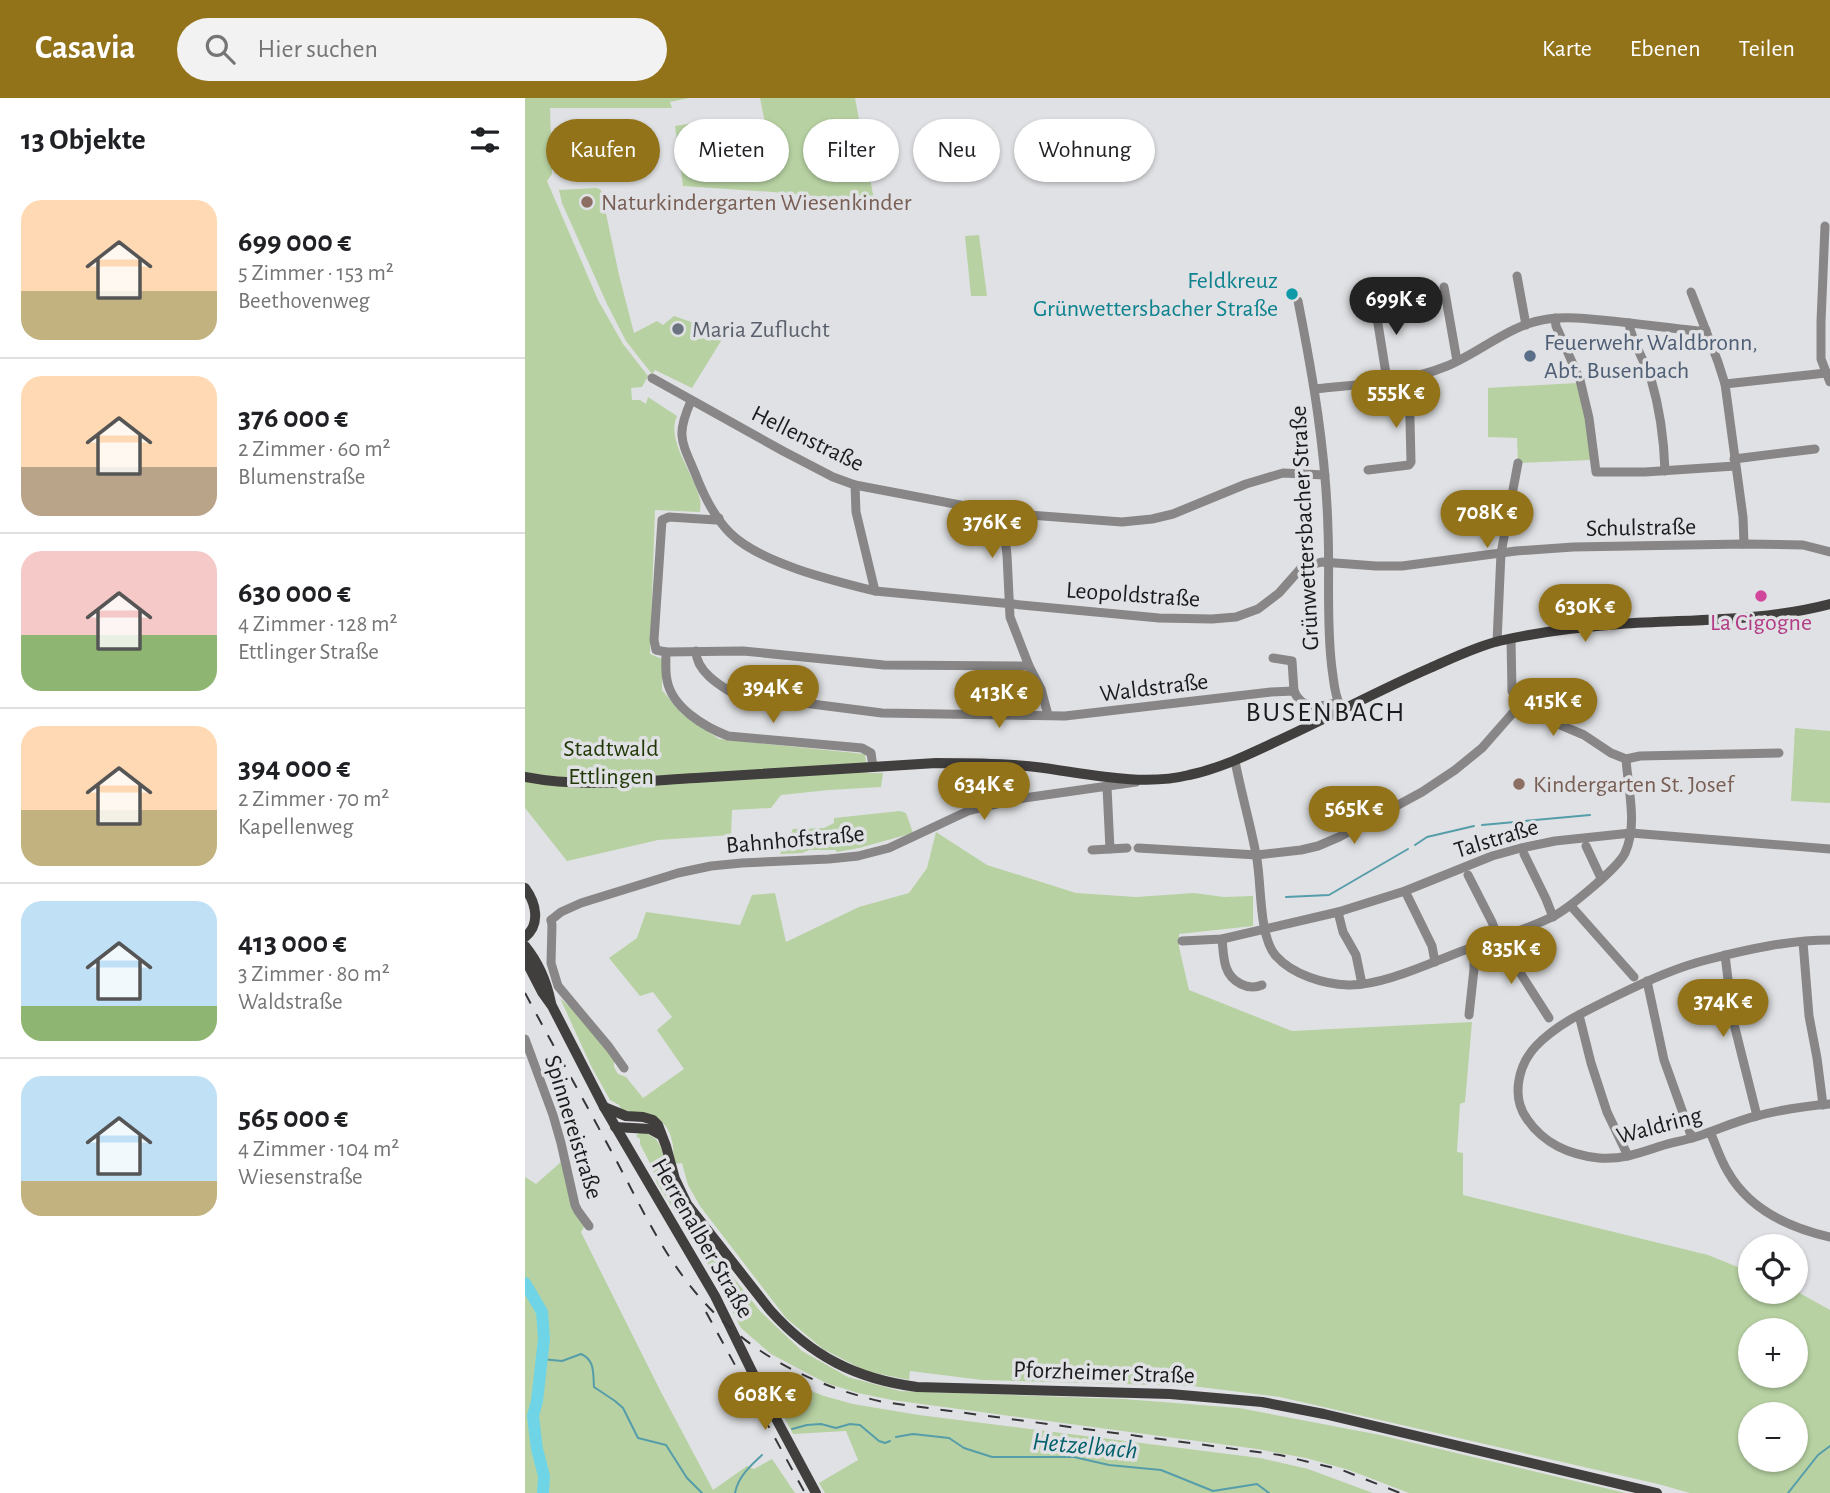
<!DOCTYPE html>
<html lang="de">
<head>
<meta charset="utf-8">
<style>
  body { margin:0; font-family:"Alegreya Sans",sans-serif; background:#f2f2f2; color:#202124; height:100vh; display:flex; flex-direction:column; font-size:26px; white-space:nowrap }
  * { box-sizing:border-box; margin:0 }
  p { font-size:23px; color:#757577 }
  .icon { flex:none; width:38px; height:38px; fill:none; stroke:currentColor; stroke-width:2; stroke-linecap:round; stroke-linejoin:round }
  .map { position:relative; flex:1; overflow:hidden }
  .drawer { display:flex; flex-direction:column; background:#fff; width:525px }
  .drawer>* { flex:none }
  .banner { position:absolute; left:21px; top:21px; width:665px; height:63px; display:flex; gap:14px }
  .fabs { position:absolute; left:1213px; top:1136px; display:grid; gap:14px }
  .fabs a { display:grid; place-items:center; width:70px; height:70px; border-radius:50%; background:#fff; box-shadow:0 2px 5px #0004; font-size:35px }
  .price { position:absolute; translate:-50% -60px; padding:0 16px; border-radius:24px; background:#93731a; color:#fff; font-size:23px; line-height:46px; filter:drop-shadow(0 2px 4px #0008) }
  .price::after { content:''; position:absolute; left:50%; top:42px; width:21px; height:16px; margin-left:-10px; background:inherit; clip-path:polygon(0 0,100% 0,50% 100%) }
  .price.active { background:#222; color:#fff }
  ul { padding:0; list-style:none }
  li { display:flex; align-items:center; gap:21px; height:175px; padding:0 21px }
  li+li { border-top:2px solid #e0e0e0 }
  li span { display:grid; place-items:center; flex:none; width:196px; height:140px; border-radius:21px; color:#555 }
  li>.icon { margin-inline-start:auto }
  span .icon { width:84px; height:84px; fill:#fffc; stroke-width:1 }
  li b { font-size:30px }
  h2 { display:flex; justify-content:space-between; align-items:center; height:84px; padding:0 21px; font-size:30px }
  .pill { padding:0 24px; border-radius:32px; background:#fff; box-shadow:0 2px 5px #0004; font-size:24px; line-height:63px }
  .pill.active { background:#93731a; color:#fff }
  header { display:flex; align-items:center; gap:42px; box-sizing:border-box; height:98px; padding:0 35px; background:#93731a; color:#fff }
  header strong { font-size:33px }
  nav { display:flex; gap:38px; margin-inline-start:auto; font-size:24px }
  .search { width:490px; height:63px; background:#f2f2f2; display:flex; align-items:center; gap:18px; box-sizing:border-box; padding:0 24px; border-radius:38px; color:#757577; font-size:26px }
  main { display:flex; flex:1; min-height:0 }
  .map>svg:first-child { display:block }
  .green { fill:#b7d1a2; fill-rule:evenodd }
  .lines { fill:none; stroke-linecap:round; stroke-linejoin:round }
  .stream { stroke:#569daa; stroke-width:2 }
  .river { stroke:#6fd5e6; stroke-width:12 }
  .minor { stroke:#888686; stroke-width:9 }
  .major { stroke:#413e3e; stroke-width:10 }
  .rail { stroke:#363638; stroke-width:2; stroke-dasharray:12 12; stroke-linecap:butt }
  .education-dot { fill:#8d6e63; stroke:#e0e1e4; stroke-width:2.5 }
  .culture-dot { fill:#0f9aa8; stroke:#e0e1e4; stroke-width:2.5 }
  .worship-dot { fill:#6b7280; stroke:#e0e1e4; stroke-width:2.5 }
  .service-dot { fill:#5c6f8a; stroke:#e0e1e4; stroke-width:2.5 }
  .hotel-dot { fill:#d1479c; stroke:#e0e1e4; stroke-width:2.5 }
  .labels { text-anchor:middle; stroke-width:7; stroke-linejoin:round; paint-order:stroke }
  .education-label { font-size:24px; fill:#785e54; stroke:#e0e1e4; text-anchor:start }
  .culture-label { font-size:24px; fill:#0d838f; stroke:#e0e1e4; text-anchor:end }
  .worship-label { font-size:24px; fill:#5b616d; stroke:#e0e1e4; text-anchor:start }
  .service-label { font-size:24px; fill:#4e5e75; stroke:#e0e1e4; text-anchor:start }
  .street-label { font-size:24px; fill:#1b1b1d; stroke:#e0e1e4 }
  .hotel-label { font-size:24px; fill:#b23c85; stroke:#e0e1e4 }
  .park-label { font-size:24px; fill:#223807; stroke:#e0e1e4 }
  .water-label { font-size:26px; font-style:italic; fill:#005f6b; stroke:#e0e1e4 }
  .quarter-label { font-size:28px; letter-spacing:2px; fill:#1b1b1d; stroke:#e0e1e4 }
</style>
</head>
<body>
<header>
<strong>Casavia</strong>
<div class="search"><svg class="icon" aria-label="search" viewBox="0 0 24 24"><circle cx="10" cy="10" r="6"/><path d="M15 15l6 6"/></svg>Hier suchen</div>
<nav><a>Karte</a><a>Ebenen</a><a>Teilen</a></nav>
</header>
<main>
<section class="drawer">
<h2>13 Objekte<svg class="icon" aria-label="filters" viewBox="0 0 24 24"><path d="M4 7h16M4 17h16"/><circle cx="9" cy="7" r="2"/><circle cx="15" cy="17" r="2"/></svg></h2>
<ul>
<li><span style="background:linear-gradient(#ffd9b3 65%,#c2b280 0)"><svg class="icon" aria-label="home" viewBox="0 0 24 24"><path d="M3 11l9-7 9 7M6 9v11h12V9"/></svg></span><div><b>699 000 €</b><p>5 Zimmer · 153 m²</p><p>Beethovenweg</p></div></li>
<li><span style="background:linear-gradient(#ffd9b3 65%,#b9a48a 0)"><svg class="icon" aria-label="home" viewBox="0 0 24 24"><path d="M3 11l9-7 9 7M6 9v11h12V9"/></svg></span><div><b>376 000 €</b><p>2 Zimmer · 60 m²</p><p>Blumenstraße</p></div></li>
<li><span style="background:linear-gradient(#f6c9c9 60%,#8fb573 0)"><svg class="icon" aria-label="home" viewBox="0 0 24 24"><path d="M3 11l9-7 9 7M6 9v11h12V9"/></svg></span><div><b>630 000 €</b><p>4 Zimmer · 128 m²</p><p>Ettlinger Straße</p></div></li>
<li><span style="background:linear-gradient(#ffd9b3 60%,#c2b280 0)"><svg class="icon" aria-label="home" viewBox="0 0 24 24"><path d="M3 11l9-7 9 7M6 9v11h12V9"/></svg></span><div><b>394 000 €</b><p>2 Zimmer · 70 m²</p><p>Kapellenweg</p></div></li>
<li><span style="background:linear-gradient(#bfe0f5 75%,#8fb573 0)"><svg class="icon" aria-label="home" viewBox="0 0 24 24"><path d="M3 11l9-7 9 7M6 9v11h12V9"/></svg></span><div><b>413 000 €</b><p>3 Zimmer · 80 m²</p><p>Waldstraße</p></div></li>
<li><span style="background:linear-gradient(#bfe0f5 75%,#c2b280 0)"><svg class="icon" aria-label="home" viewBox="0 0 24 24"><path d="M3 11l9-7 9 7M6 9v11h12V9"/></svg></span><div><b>565 000 €</b><p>4 Zimmer · 104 m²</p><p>Wiesenstraße</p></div></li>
</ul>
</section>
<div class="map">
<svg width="1305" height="1395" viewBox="0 0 1305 1395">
  <rect width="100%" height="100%" fill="#e0e1e4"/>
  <g class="green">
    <path d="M 0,0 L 164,0 L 145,4 L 147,10 L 25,10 L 27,76 L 22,83 L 73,202 L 98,246 L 123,278 L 117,289 L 106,290 L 107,302 L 115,302 L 121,306 L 123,299 L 152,318 C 140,342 171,378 175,402 C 176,406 175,410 175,414 L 130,412 L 125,556 L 137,561 L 137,592 L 157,616 L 194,641 L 340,656 L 342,675 L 358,675 L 356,689 L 304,692 L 256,697 L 246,710 L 207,712 L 206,737 L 133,742 L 42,763 L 0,710 Z"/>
    <polygon points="235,0 330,0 351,112 299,99 248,94 158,88 150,28 182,23 188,51 216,49 215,41 243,40"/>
    <polygon points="72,90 76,92 94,177 109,235 132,223 138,227 149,218 169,225 173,241 200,234 199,238 167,290 130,272 127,276 101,243 82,206 37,105 34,92"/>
    <polygon points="454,137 462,198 446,198 440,138"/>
    <polygon points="1052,285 1061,318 1066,362 993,365 992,340 963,339 963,290"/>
    <polygon points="1270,630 1305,633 1305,705 1266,703"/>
    <polygon points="375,713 381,715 388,735 334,750 312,754 310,752 284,752 277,755 255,756 268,731 299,730 309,725 309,720"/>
    <path d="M 411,734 L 462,767 L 551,795 L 611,799 L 669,795 L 699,799 L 728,798 L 728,828 L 654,836 L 654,849 L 664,892 L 767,933 L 947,924 L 940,1004 L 935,1006 L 932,1054 L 938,1055 L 938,1097 L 1183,1157 L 1225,1174 L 1225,1194 L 1271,1193 L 1305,1212 L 1305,1395 L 1165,1395 L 1133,1386 L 755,1299 L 667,1288 L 457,1282 L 385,1273 L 384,1282 L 341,1273 L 298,1251 L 261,1220 L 175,1108 L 163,1087 L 157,1065 L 149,1066 C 148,1058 149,1050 147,1043 C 142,1017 119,1014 97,1013 L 94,1007 L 85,1002 L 66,968 L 35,900 L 47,911 L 89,959 L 89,969 L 93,976 L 101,979 L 118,1000 L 159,971 L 132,932 L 147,919 L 128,894 L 115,898 L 84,860 L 112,840 L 121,814 L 215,827 L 227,797 L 250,795 L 261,844 L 334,809 L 384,795 L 402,770 ZM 1225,1232 L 1270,1232 L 1270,1278 L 1225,1278 ZM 1225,1316 L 1270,1316 L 1270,1362 L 1225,1362 Z"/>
    <polygon points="115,1034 121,1035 131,1041 136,1049 143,1077 151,1095 148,1097 177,1140 235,1213 277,1253 323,1279 375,1293 599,1301 714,1310 855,1337 1101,1395 884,1395 824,1372 781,1360 732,1351 367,1302 333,1295 301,1285 246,1256 216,1230 183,1166 132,1085 127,1069 115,1046 115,1041 111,1038"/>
    <polygon points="37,1063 59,1129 56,1134 136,1294 188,1392 222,1368 229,1371 247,1361 270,1395 0,1395 0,1079 11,1086"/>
    <polygon points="269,1286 299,1298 328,1306 394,1317 735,1360 783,1371 848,1395 300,1395 294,1385 333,1362 321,1333 268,1336 257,1315"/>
  </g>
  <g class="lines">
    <g class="stream">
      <polyline points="957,727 1065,717"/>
      <polyline points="890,747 902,739 949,728"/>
      <polyline points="761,799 804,797 883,751"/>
      <path d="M 16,1261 L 37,1263 L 56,1256 C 70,1262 68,1275 69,1289 L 90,1303 L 98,1310 L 113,1340 L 141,1347 L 162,1380 L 177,1395"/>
      <polyline points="267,1331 282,1327 296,1326 311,1330 325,1326 335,1327 354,1343 360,1345 365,1343"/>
      <polyline points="371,1339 388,1336 424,1340 439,1350 467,1359 549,1359 584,1367 636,1372 688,1393 732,1386 744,1395"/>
      <path d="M 210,1395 C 213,1379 225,1368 237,1357"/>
      <polyline points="1263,1395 1293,1357 1305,1348"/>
    </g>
    <polyline class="river" points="0,1185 17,1214 18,1227 19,1241 12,1303 8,1318 12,1351 19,1378 18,1395"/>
    <g class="minor">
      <polyline points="1300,128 1296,224 1296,261 1305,284"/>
      <polyline points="992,178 1001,227"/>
      <polyline points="919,189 932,263"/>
      <polyline points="1166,194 1193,264 1200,286 1218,419 1219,446"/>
      <polyline points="849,201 862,282"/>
      <path d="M 773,203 C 788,279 801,354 803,432 C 805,478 801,524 807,571 C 809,583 809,596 815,607"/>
      <polyline points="1030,220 1031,228 1055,282 1064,320 1071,374 1120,374 1210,368"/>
      <path d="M 1104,225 C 1104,236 1121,267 1126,281 C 1135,311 1139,342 1140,373"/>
      <polyline points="127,280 258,353 308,379 330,387 477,415 597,424 627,421 648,416 721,386 758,375 800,377"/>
      <polyline points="1200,286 1301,275"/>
      <path d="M 790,291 C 833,286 881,285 922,268 C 956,254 985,226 1023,221 C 1044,218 1066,221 1087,223 C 1116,226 1144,230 1173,233 L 1181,232"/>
      <path d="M 166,303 C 151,337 156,342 170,375 C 178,396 189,419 205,435 C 235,465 309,483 350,493 L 634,520 L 687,521 L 711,519 L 733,511 L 754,495 L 777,469 L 797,464 L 851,468 L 877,468 L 991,453 L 1048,449 L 1219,446 L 1278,447 L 1305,454"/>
      <polyline points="1209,361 1290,351"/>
      <polyline points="843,372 884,367 886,364 884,280"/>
      <polyline points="330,387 331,414 350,493"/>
      <polyline points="477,415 482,457 485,519 504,568 516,591 523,617"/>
      <polyline points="194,420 191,422 144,419 137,422 129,542 131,552 141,554 218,553 359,567 504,568"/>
      <polyline points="972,544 976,455 993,365"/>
      <path d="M 171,553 C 171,573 194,587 209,596 L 357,615 L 540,618 L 746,594 L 769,593 C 777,613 796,609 813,604"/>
      <path d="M 141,554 C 141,563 140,573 142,582 C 147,610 180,629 203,638 L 337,650 L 346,655 L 348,669"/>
      <polyline points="748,560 767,563 769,593"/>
      <polyline points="1101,661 1115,658 1254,655"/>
      <path d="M 710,663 C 716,694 725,725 731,756 C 737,783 733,838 751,858 C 768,877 799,886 823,887 C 858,888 907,864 940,852 C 969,841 1001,832 1029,818 C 1044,810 1093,770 1100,755 C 1113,727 1103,691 1101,661 L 1086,655 L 1059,637 L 993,609 L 987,593 L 986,541"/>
      <polyline points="1061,748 1076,780"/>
      <polyline points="613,750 732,757 776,752 793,748 814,739 897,694 930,672 957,650 993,609"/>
      <polyline points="585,751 602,750"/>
      <polyline points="567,752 585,751 582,689"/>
      <polyline points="999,756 1021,801 1028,819"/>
      <polyline points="943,777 967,824 973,840 1024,920"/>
      <polyline points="880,793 907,848 910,864"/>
      <polyline points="1046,808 1109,879"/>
      <polyline points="813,814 818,834 831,857 837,886"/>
      <polyline points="26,822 36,814 56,805 153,775 186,768 217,765 304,761 333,758 364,750 443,713 467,707 499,700 611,684"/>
      <polyline points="26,822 27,827 26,865 33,888 84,949 99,970"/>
      <path d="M 697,841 C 698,850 698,860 701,869 C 706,884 723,893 737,887"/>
      <path d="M 1305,842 C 1265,842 1224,851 1185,861 C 1152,869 1122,883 1091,898 C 1063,912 1033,925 1011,948 C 993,967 986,999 1002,1021 C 1018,1045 1045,1057 1074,1060 C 1096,1062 1115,1055 1136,1048 C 1146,1045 1156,1043 1167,1040 C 1188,1034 1210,1023 1232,1018 C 1255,1012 1281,1008 1305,1006"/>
      <polyline points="657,843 697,841 813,814 880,793 967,758 996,750 1030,743 1106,735 1305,751"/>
      <polyline points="1278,844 1284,918 1292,960 1298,1007"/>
      <polyline points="1200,857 1208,922 1232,1018"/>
      <polyline points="1122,883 1139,962 1167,1040"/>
      <polyline points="944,917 949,871 949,863 945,850"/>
      <polyline points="1054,917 1066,965 1082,1014 1103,1058"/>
      <polyline points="0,941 28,1017 36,1045 50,1107 53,1113 64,1128"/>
      <path d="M 1185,1034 C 1191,1047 1195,1061 1203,1074 C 1224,1111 1265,1130 1305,1139"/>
    </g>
    <g class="major">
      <path d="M 0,679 C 56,690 114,683 171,680 C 251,675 331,670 411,665 C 445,665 478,665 511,669 C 560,675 616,689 664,677 C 693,671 720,658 748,645 C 801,621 852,593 905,570 C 928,560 950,549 974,543 C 1013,534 1055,529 1095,526 C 1165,521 1236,524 1305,506"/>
      <path d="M 0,790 C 11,805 16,826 0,839"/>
      <path d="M 0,848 C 13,864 22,885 26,905"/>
      <polyline points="0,861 17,894 27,908 79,1009 190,1198 241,1302 291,1395"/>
      <path d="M 79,1009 L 101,1018 L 118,1019 L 128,1022 L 133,1027 L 141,1048 L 150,1081 L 162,1106 L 245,1212 C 286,1258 331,1281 392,1289 L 645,1296 L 737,1304 L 799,1316 L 1132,1395"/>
      <polyline points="90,1029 125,1031 136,1037"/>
    </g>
    <g class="rail">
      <path d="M 0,895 C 30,951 61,1006 91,1062 C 112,1101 131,1142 157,1177 C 207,1246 276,1285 358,1304 L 755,1357 L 817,1372 L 875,1395"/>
      <polyline points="181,1214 280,1395"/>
    </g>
  </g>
  <g class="education-dot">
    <circle cx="62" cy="104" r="7"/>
    <circle cx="994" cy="686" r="7"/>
  </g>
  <circle class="culture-dot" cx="767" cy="196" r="7"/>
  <circle class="worship-dot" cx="153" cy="231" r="7"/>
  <circle class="service-dot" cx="1005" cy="258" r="7"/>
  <circle class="hotel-dot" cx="1236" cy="498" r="7"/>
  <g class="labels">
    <g class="education-label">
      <text x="76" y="112">Naturkindergarten Wiesenkinder</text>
      <text x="1008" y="694">Kindergarten St. Josef</text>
    </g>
    <g class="culture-label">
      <text x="753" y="190">Feldkreuz<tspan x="753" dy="28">Grünwettersbacher Straße</tspan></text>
    </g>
    <g class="worship-label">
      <text x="167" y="239">Maria Zuflucht</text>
    </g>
    <g class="service-label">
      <text x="1019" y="252">Feuerwehr Waldbronn,<tspan x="1019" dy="28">Abt. Busenbach</tspan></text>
    </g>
    <g class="street-label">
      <text transform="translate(283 340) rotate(26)" y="8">Hellenstraße</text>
      <text transform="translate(1116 429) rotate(-1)" y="8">Schulstraße</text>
      <text transform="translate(779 430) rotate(-93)" y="8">Grünwettersbacher Straße</text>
      <text transform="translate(608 496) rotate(4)" y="8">Leopoldstraße</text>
      <text transform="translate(629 589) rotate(-7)" y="8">Waldstraße</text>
      <text transform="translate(971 740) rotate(-17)" y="8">Talstraße</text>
      <text transform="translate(270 741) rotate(-5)" y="8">Bahnhofstraße</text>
      <text transform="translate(1134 1027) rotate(-15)" y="8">Waldring</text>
      <text transform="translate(49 1029) rotate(73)" y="8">Spinnereistraße</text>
      <text transform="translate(178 1140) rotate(60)" y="8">Herrenalber Straße</text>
      <text transform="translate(579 1274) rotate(2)" y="8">Pforzheimer Straße</text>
    </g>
    <g class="hotel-label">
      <text x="1236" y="532">La Cigogne</text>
    </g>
    <g class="park-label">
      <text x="86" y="658">Stadtwald<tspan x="86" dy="28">Ettlingen</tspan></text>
    </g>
    <g class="water-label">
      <text transform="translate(560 1347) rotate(5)" y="9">Hetzelbach</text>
    </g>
    <g class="quarter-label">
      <text x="801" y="623">BUSENBACH</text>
    </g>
  </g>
</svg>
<div class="fabs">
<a><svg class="icon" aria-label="locate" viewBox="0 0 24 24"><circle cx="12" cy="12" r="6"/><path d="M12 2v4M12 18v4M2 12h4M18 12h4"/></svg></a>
<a>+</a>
<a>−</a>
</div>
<b class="price active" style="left:871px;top:239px">699K €</b>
<b class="price" style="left:871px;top:332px">555K €</b>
<b class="price" style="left:962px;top:452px">708K €</b>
<b class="price" style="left:467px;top:462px">376K €</b>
<b class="price" style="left:1060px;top:546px">630K €</b>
<b class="price" style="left:248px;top:627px">394K €</b>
<b class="price" style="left:474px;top:632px">413K €</b>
<b class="price" style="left:1028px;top:640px">415K €</b>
<b class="price" style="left:459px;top:724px">634K €</b>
<b class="price" style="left:829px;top:748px">565K €</b>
<b class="price" style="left:986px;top:888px">835K €</b>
<b class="price" style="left:1198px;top:941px">374K €</b>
<b class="price" style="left:240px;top:1334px">608K €</b>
<div class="banner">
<a class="pill active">Kaufen</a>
<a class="pill">Mieten</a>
<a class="pill">Filter</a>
<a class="pill">Neu</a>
<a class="pill">Wohnung</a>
</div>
</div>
</main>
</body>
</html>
